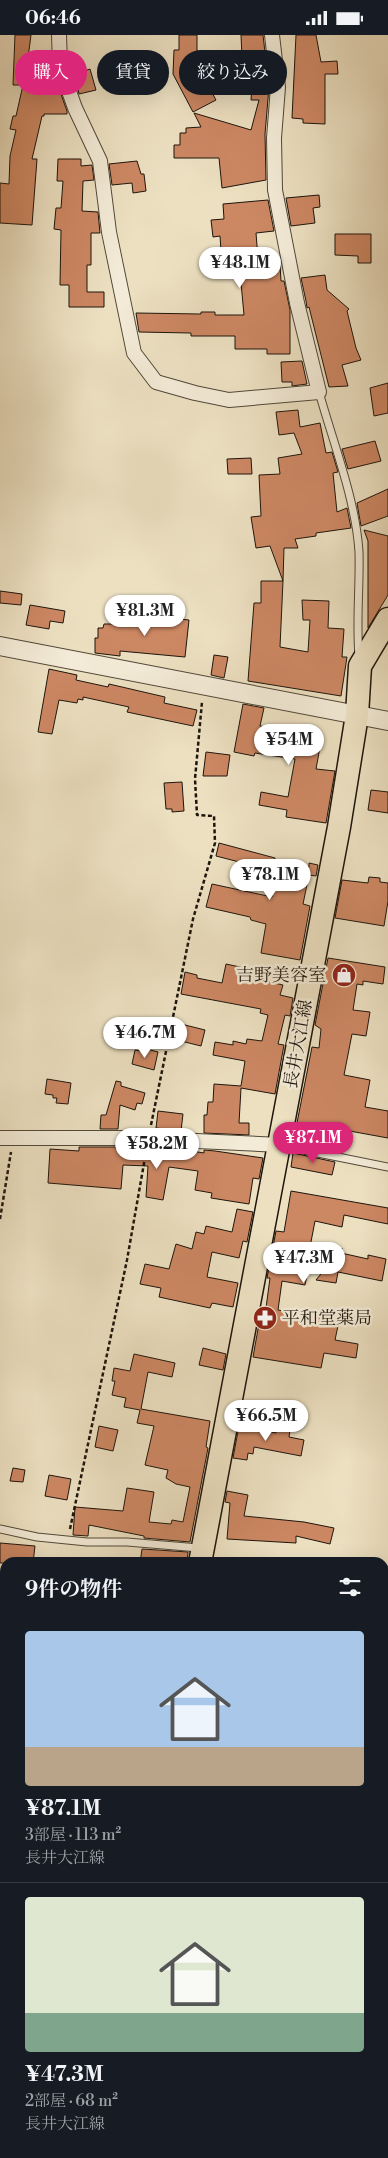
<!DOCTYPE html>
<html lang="ja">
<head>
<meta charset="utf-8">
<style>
  body { margin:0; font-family:"Libre Bodoni","Noto Serif JP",serif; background:#242831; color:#f1f3f6; height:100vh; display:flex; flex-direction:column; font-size:19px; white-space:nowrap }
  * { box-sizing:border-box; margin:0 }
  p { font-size:16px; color:#9ea1a6 }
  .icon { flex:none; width:28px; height:28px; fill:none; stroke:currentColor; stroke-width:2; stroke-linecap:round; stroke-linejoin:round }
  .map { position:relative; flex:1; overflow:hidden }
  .drawer { position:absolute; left:0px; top:1522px; width:389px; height:601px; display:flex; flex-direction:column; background:#171b24; border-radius:15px 15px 0 0; box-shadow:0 5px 20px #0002 }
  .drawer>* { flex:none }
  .top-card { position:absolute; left:15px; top:15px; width:359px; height:45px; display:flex; gap:10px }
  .price { position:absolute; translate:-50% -42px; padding:0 11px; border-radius:18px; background:#fff; color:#222; font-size:16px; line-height:32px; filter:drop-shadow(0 1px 2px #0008) }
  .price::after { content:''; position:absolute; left:50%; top:30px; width:15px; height:11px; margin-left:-8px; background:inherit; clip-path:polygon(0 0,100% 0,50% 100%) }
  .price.on { background:#db2777; color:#fff }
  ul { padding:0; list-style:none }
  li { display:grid; align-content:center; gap:10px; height:265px; padding:0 25px }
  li+li { border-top:1px solid #363941 }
  li span { display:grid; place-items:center; height:155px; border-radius:5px; color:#555 }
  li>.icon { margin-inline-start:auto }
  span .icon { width:90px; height:90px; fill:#fffc; stroke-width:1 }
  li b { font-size:21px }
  h2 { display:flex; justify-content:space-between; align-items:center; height:60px; padding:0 25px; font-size:21px }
  .pill { padding:0 18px; border-radius:22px; background:#171b24; box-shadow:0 5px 20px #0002; font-size:18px; line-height:45px }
  .pill.on { background:#db2777; color:#fff }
  .status { display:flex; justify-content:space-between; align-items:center; height:35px; padding:0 25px; background:#171b24; direction:ltr }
  .status svg { height:14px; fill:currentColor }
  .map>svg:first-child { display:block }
  .building { fill:#cc8763; stroke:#1d150c }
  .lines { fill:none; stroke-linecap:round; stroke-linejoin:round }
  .service-casing { stroke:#514839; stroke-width:9 }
  .minor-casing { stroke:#514839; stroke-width:16 }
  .tertiary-casing { stroke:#514839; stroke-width:20 }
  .primary-casing { stroke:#1d150c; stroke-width:25 }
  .path { stroke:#1d150c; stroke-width:2.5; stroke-dasharray:4 2.5; stroke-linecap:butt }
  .service { stroke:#f3ebd7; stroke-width:7 }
  .minor { stroke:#f3ebd7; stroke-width:14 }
  .tertiary { stroke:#f3ebd7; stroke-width:18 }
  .primary { stroke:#ece0c1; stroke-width:22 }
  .labels { text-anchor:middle; stroke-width:5; stroke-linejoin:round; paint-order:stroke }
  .poi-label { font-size:18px; fill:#1d150c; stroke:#f3ebd7; text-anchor:end }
  .street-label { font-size:18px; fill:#1d150c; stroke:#f3ebd7 }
</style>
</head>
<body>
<div class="status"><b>06:46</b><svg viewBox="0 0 49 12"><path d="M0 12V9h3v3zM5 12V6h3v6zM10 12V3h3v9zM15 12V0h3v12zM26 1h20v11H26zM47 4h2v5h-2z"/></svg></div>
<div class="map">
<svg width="388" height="2123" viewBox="0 0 388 2123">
  <rect width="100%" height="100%" fill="#ece0c1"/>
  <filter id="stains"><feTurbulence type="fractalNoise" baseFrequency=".004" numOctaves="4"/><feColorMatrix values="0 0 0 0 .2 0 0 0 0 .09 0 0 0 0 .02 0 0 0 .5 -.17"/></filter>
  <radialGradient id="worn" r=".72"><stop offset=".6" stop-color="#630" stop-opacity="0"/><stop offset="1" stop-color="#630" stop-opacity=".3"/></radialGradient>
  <g class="building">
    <polygon points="15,0 31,0 28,23 38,24 38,30 41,30 40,51 58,51 67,76 67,79 44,79 44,81 42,81 32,124 37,124 32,190 0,188 0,148 9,149 10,121 16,95 10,94 13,81 16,81 23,50 13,50"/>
    <polygon points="179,0 197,0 197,16 217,17 217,24 242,22 241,0 263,0 269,52 265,99 266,145 222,153 219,123 174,123 174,110 180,110 180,98 186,98 186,93 201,92 194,78 251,95 259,65 251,65 252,51 211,56 216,65 193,77 173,39 174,15 179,15"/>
    <polygon points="296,0 316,0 321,27 337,26 338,39 325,39 325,89 303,88 303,84 292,83"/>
    <polygon points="90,34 96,55 79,59 75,39"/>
    <polygon points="58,124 81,124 81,131 92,130 94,145 83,146 82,176 98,177 100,198 91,198 91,230 87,230 87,257 104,257 104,272 69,272 69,250 60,250 61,195 54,194 56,173 61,173 63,146 57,146"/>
    <polygon points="137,126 141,139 144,139 146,156 133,158 132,148 112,150 109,129"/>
    <polygon points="319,160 320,172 313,173 315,188 291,191 286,163"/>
    <polygon points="268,165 274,196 256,198 258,223 263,223 263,231 280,230 281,246 284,246 290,275 290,319 267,319 267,314 235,314 235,301 191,301 191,298 139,297 136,278 201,279 201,277 215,277 215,280 244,280 240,237 232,237 231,215 221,216 220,201 213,202 211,185 224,184 223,169"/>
    <polygon points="335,199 371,199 371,228 358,228 358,221 335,220"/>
    <polygon points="325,240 327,255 349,274 347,276 356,313 361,325 342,330 348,351 329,352 309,272 307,273 306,266 301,243"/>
    <polygon points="302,326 307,349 292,351 292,347 282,347 281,327"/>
    <polygon points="388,348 388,378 374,381 370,353"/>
    <polygon points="298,375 300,392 320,388 326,418 332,417 338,437 333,438 337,477 347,473 351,493 316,498 316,501 295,504 298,513 284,513 283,546 270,511 256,513 251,482 261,481 259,440 280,439 278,423 302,419 294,398 279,400 276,377"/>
    <polygon points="375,406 381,426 348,434 342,414"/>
    <polygon points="251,423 252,439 228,439 227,424"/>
    <polygon points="388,454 388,481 361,491 357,468"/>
    <polygon points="364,495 388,501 388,560 368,593 368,506"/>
    <polygon points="261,546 283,546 280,612 308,617 310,585 303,585 302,565 329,566 328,593 344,594 342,622 347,622 341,661 248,646 254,568 261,568"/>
    <polygon points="0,556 22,559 21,570 0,568"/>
    <polygon points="30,570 65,576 63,588 50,586 49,594 26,590"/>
    <polygon points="139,580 189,585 185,622 120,616 120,621 95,618 95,603 98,603 98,593 103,593 104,589 138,589"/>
    <polygon points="214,620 228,622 224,643 211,640"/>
    <polygon points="49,634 77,640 76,645 108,652 109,649 165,662 164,668 197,675 193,691 127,677 129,672 83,662 83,665 78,664 77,668 59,665 52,699 38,697"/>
    <polygon points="243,669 264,673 260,691 322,701 316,734 335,736 326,788 286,782 287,775 259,770 261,757 288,762 295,724 255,718 254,721 234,717"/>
    <polygon points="206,717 230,720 227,741 203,741"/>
    <polygon points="182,747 184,776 172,777 172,774 166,774 164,748"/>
    <polygon points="371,755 388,757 388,778 368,775"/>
    <polygon points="219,808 275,823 275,825 309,832 309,828 318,830 316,841 309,840 303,869 310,871 300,925 261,918 266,889 251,885 250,882 206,872 212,849 272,862 276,839 251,833 251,830 216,821"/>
    <polygon points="369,842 380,843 380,847 388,848 388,866 384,891 335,883 342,845 368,848"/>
    <polygon points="328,923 385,932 383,949 363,946 363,950 357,949 353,975 370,977 366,1001 352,999 344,1040 370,1045 365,1072 388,1076 388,1103 344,1095 341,1108 335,1116 293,1108 312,1012 319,1013 321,994 315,990"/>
    <polygon points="226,929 254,935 252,943 283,950 280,960 293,963 290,981 285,980 278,1009 284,1010 275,1059 241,1053 239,1088 249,1088 249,1100 204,1098 204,1080 207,1080 208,1067 213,1067 214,1049 241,1051 245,1026 213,1020 215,1007 233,1010 233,1006 246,1009 247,1004 262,1006 268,980 260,978 261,974 181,959 185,937 197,940 197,943 222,948"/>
    <polygon points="177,988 205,995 201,1011 173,1004"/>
    <polygon points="143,1013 158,1017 154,1035 132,1029 135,1015 141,1016"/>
    <polygon points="47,1044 71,1048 68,1069 56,1068 57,1063 53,1063 53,1060 45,1059"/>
    <polygon points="116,1046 121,1047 121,1051 145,1058 142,1069 137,1068 135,1075 120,1070 118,1094 100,1094 101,1080 106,1080"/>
    <polygon points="158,1076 183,1079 181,1096 156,1093"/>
    <polygon points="79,1112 116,1112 116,1114 151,1115 178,1120 179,1114 204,1118 204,1115 215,1116 263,1123 259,1144 253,1143 249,1169 211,1163 212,1158 195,1155 198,1136 169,1132 163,1165 146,1162 148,1131 123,1130 121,1154 48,1148 50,1114 79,1116"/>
    <polygon points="293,1118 335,1127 332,1140 291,1132"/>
    <polygon points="291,1156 388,1173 388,1189 344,1180 342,1192 315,1186 310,1212 313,1213 305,1250 282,1246 278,1275 339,1286 335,1305 358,1309 356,1323 324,1318 321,1333 253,1322 262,1272 266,1273 270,1243 267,1243 276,1196 284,1197"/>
    <polygon points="237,1174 253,1177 247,1207 243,1206 239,1223 212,1217 207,1242 238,1248 233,1272 212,1268 210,1273 159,1262 161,1253 140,1249 145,1229 169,1234 176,1209 192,1214 196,1197 204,1199 206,1191 232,1197"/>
    <polygon points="342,1213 341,1218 368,1224 368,1220 386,1224 382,1246 338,1237 336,1248 316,1245"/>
    <polygon points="203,1313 226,1319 223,1335 199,1330"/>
    <polygon points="134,1319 175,1328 172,1342 148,1337 141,1374 210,1386 206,1412 208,1413 190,1507 144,1503 144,1501 89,1490 88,1501 73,1500 75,1472 123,1476 127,1453 154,1457 149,1487 171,1489 172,1485 183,1487 190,1452 176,1449 166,1443 168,1435 145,1430 154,1391 137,1388 140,1375 124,1372 126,1363 112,1360 115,1346 112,1346 114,1333 130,1336"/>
    <polygon points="99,1391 118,1395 113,1416 95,1412"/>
    <polygon points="239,1391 276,1398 277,1393 290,1395 289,1402 304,1405 301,1421 254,1412 253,1419 248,1418 247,1425 233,1423"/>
    <polygon points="13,1433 25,1435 23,1447 10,1446"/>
    <polygon points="49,1440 71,1444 67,1465 45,1461"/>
    <polygon points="227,1456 248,1460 244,1481 304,1487 334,1493 330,1509 296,1501 296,1508 227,1504 230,1468 225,1467"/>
    <polygon points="0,1508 35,1511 33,1528 0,1528"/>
    <polygon points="142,1514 188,1517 187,1528 140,1528"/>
  </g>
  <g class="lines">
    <g class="service-casing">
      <g id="service">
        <path d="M 319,357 C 333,407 356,466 359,517 C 360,552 356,586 359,621"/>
        <polyline points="283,1111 388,1132"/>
        <polyline points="0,1494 37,1502 87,1507 127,1507 199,1513"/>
        <polyline points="384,1575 388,1575"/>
        <polyline points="384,1710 388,1710"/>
        <polyline points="0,1830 5,1830"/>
        <polyline points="0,2109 5,2109"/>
        <polyline points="374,2119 376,2123"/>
        <polyline points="302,2123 302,2119"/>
      </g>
    </g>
    <g class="minor-casing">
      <g id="minor">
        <polyline points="59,0 60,31 75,73 100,126 109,197 134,318 156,347 195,358 229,365 319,357 297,268 275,155 274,103 278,52 272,0"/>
        <polyline points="0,1103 132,1103 280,1110"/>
      </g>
    </g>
    <g class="tertiary-casing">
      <polyline id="tertiary" points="0,611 388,686"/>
    </g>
    <g class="primary-casing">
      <g id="primary">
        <polyline points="200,1528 339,792 357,680 360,631 388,584"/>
        <polyline points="96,2123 97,2119"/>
      </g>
    </g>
    <g class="path">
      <polyline points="151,1090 193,884 215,808 214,781 197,780 195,744 202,667"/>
      <polyline points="0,1184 11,1117"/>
      <polyline points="70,1494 127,1225 146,1117"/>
    </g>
    <use href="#service" class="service"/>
    <use href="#minor" class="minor"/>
    <use href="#tertiary" class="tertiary"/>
    <use href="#primary" class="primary"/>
  </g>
  <defs>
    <g id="shop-disc" transform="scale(1.25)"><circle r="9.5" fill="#8f2418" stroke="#f3ebd7"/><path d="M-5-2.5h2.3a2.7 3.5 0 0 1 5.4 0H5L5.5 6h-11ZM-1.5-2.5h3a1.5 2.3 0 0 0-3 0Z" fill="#fff"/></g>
    <g id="pharmacy-disc" transform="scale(1.25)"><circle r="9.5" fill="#8f2418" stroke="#f3ebd7"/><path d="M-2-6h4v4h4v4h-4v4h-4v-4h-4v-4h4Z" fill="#fff"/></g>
  </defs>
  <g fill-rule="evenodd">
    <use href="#shop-disc" x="344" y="940"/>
    <use href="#pharmacy-disc" x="265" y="1283"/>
  </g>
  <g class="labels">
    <g class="poi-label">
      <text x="326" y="946">吉野美容室</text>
      <text x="282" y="1289" text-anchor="start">平和堂薬局</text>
    </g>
    <g class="street-label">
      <text transform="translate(298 1009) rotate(-80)" y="6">長井大江線</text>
    </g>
  </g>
  <rect width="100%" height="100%" filter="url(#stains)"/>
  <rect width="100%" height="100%" fill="url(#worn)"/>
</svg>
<b class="price" style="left:240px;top:254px">¥48.1M</b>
<b class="price" style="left:145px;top:602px">¥81.3M</b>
<b class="price" style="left:289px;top:731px">¥54M</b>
<b class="price" style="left:270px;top:866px">¥78.1M</b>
<b class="price" style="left:145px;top:1024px">¥46.7M</b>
<b class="price on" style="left:313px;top:1129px">¥87.1M</b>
<b class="price" style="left:157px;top:1135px">¥58.2M</b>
<b class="price" style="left:304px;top:1249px">¥47.3M</b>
<b class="price" style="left:266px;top:1407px">¥66.5M</b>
<div class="top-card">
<a class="pill on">購入</a>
<a class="pill">賃貸</a>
<a class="pill">絞り込み</a>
</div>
<section class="drawer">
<h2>9件の物件<svg class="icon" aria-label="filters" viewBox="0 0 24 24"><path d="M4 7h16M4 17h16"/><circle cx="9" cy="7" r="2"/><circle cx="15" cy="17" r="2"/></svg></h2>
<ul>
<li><span style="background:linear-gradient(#a9c7e8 75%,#b9a48a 0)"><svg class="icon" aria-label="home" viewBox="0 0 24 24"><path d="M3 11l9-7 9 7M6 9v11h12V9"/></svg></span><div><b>¥87.1M</b><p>3部屋 · 113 m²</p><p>長井大江線</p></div></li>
<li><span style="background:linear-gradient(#dfe7d0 75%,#7fa58c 0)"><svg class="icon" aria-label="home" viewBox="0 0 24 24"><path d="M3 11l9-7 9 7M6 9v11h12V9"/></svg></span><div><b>¥47.3M</b><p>2部屋 · 68 m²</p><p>長井大江線</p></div></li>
</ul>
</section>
</div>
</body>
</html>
